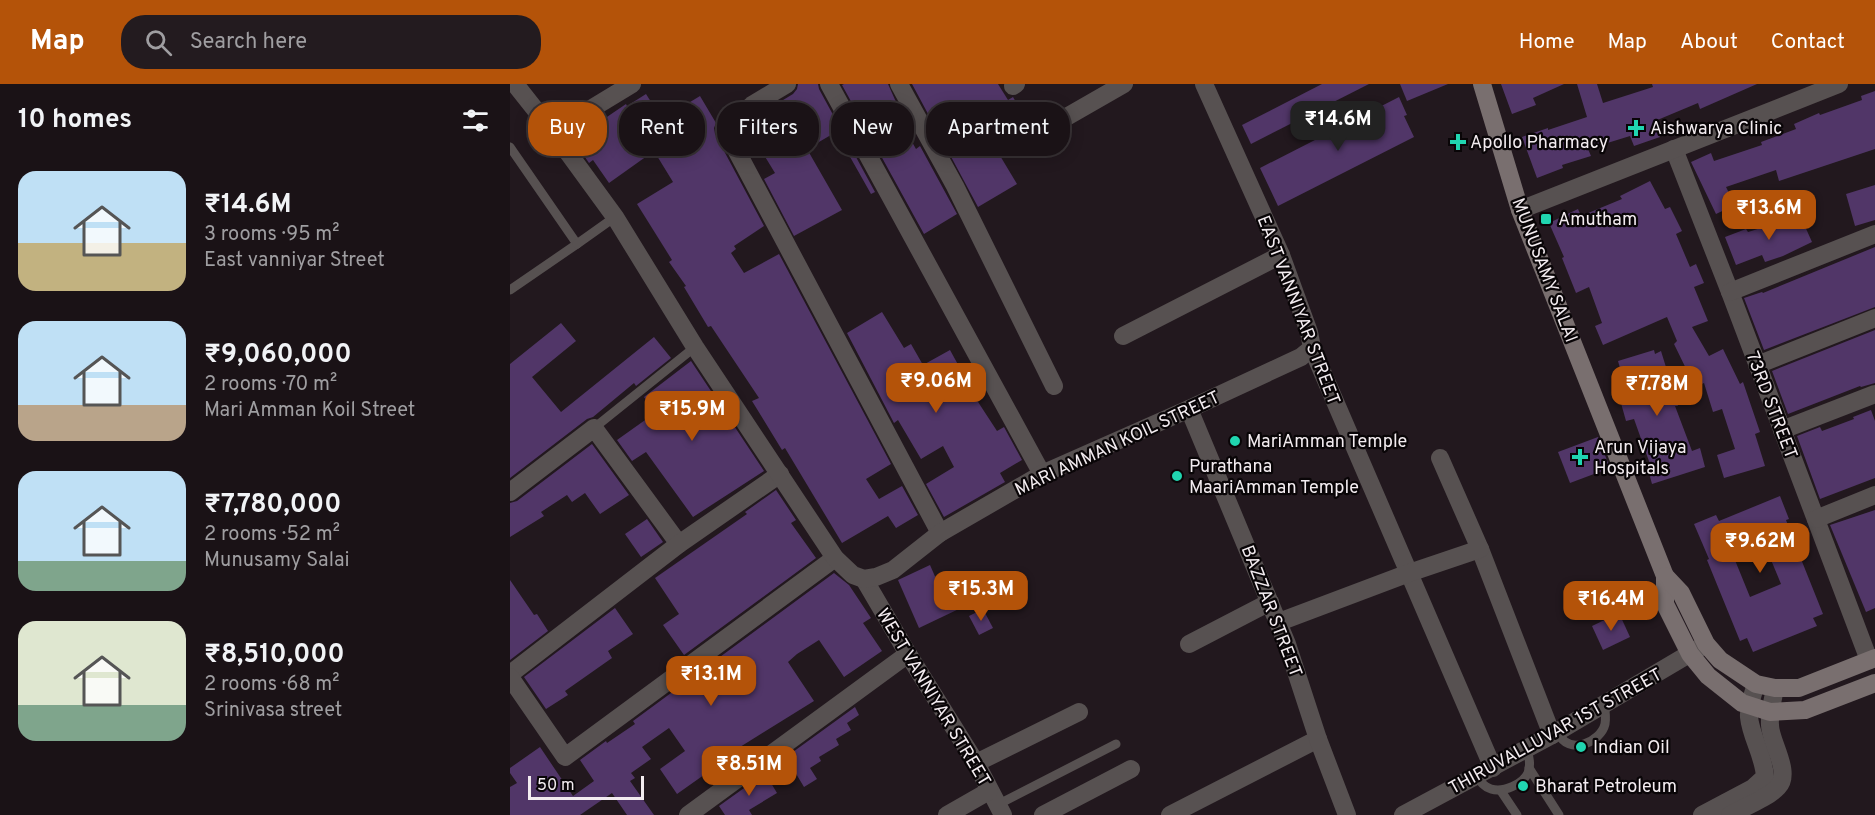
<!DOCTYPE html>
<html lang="en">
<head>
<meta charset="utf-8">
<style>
  body { margin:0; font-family:Overpass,sans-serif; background:#231b1f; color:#f1f3f6; height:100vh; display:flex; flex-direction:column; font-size:22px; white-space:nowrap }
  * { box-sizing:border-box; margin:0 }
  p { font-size:20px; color:#9f9ea1 }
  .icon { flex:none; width:33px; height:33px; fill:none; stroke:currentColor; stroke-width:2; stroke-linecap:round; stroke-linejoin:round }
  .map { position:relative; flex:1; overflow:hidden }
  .panel { display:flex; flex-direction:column; background:#1a1216; width:510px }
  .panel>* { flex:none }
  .top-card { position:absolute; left:18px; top:18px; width:570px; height:54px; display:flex; gap:12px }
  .scale { position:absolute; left:18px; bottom:15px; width:116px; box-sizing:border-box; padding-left:6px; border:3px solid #f3ecf0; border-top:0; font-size:16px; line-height:21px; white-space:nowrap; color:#f3ecf0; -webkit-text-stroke:4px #090507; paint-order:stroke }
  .price { position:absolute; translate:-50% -51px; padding:0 14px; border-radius:12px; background:#b45309; color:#fff; font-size:20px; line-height:39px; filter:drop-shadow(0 2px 3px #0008) }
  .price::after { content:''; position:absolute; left:50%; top:36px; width:18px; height:14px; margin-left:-9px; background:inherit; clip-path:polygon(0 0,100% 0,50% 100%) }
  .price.selected { background:#222; color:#fff }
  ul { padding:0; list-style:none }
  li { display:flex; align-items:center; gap:18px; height:150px; padding:0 18px }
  li span { display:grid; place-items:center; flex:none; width:168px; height:120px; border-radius:18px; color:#555 }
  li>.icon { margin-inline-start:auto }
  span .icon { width:72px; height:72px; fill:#fffc; stroke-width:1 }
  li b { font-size:26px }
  h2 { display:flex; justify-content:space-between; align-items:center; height:72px; padding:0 18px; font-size:26px }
  .tag { padding:0 21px; border-radius:24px; background:#1a1216; box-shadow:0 3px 15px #0003,0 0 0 2px #383235; font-size:21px; line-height:54px }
  .tag.selected { background:#b45309; color:#fff }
  header { display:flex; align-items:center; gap:36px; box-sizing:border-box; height:84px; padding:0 30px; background:#b45309; color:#fff }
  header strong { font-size:28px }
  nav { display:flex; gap:33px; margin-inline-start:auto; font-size:21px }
  .search { width:420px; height:54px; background:#231b1f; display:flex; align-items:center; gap:15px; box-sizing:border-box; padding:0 21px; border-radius:24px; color:#9f9ea1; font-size:22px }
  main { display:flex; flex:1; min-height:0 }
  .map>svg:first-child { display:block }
  .building { fill:#513668; fill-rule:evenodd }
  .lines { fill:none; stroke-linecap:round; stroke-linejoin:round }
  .service { stroke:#575151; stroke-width:9 }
  .minor { stroke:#575151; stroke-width:18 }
  .tertiary { stroke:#575151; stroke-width:18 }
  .secondary { stroke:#796f6f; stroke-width:18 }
  .poi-dot { fill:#20d5b0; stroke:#090507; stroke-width:2 }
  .labels { text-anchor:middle; stroke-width:4.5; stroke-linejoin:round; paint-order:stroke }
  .poi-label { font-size:18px; fill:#f3ecf0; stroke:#090507; text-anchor:start }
  .street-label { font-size:18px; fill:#f3ecf0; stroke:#090507 }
</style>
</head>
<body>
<header>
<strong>Map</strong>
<div class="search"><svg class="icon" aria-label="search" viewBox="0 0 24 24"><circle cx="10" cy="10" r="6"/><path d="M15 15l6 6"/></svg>Search here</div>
<nav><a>Home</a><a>Map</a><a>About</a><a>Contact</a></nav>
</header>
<main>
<section class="panel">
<h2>10 homes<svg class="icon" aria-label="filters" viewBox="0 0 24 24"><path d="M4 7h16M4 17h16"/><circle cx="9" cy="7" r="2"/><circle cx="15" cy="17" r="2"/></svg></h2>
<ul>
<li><span style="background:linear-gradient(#bfe0f5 60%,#c2b280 0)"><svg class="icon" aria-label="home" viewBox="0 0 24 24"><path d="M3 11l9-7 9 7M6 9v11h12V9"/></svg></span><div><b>₹14.6M</b><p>3 rooms · 95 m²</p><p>East vanniyar Street</p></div></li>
<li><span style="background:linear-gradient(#bfe0f5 70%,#b9a48a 0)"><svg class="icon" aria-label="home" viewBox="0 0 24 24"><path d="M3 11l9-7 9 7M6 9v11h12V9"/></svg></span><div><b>₹9,060,000</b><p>2 rooms · 70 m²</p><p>Mari Amman Koil Street</p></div></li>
<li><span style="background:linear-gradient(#bfe0f5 75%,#7fa58c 0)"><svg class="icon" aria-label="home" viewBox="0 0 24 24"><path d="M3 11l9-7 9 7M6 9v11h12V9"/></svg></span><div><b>₹7,780,000</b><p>2 rooms · 52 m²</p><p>Munusamy Salai</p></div></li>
<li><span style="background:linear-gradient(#dfe7d0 70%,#7fa58c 0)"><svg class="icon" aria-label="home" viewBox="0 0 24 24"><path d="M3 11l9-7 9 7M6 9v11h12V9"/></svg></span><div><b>₹8,510,000</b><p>2 rooms · 68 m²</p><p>Srinivasa street</p></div></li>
</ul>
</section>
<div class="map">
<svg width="1365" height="731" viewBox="0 0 1365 731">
  <rect width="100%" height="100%" fill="#22181e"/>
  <g class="building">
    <polygon points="288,0 308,0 309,5 365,108 361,110 326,48 297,65 332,126 284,152 254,95 265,89 246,58 238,63 228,45 236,41 235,39 283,10 287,5"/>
    <polygon points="334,0 378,0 386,18 385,19 397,40 393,42 406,65 410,62 447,130 414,150 332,1"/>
    <polygon points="402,0 488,0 498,16 503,13 523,47 489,70 507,100 468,123"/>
    <polygon points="812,0 859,0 741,60 732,41"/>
    <polygon points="890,0 938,0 897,17"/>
    <polygon points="991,0 1054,0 1023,14 1026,21 1002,30"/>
    <polygon points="1067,0 1087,0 1093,19 1143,3 1142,0 1247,0 1190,25 1188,19 1145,37 1150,53 1124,62 1120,52 1078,65 1081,72 1052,81 1053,84 1027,94 1012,53 1038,44 1038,46 1077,33"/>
    <polygon points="1365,7 1365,65 1269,97 1266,86 1216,103 1225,121 1206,130 1181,78 1201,69 1204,77 1252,61 1251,58 1286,45 1284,40 1309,29 1310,31 1352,16 1351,12"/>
    <polygon points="136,10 152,35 190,12 206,39 204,44 205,50 254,142 224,162 226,165 221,169 234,189 269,170 381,380 356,395 369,415 392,402 408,431 386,444 378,432 332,459 275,364 272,366 242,317 249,314 201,242 198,243 174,203 176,202 159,178 162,176 127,120 163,98 144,67 99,99 83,76 79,79 60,51 89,33 91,37 116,20 117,22"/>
    <polygon points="889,13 897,31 894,32 904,53 768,122 750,84"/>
    <polygon points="1140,97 1155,125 1160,123 1172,147 1166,150 1180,183 1186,180 1194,199 1184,203 1198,237 1182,243 1199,272 1213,265 1230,300 1233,298 1250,348 1245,350 1255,382 1214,394 1207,371 1225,365 1212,325 1203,328 1194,299 1185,303 1164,260 1167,257 1157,233 1093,261 1085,242 1092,239 1079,203 1066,209 1052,174 1054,173 1039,139 1068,125 1071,132 1112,115 1110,112"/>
    <polygon points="1365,101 1365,136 1345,142 1336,110"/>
    <polygon points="1289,129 1302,158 1273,172 1255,178 1252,171 1226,181 1215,153 1236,145 1238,148 1264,140"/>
    <polygon points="1365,163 1365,223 1254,266 1234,214 1252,208 1253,209"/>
    <polygon points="372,228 394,264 401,260 413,281 440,266 457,297 455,298 487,347 494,343 512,376 490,389 495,398 434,433 416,400 444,383 433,362 411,375 388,336 384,339 337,249"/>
    <polygon points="51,239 66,257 22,293 51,328 144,253 161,274 126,302 124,299 83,333 77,335 0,394 0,280"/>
    <polygon points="1365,246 1365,299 1351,303 1350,302 1278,330 1262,287"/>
    <polygon points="1144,266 1145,270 1151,267 1168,322 1165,322 1182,367 1190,364 1195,383 1142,400 1137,382 1140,380 1124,335 1116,337 1109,312 1117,309 1108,277"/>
    <polygon points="181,277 254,387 183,433 136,368 122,377 107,356 145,329 134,313"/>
    <polygon points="1361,326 1365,337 1365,394 1310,415 1287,352 1310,343 1312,347 1344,335 1343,333"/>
    <polygon points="1088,353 1100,384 1060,399 1048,368"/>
    <polygon points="82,360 119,411 90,430 75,409 62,418 57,411 31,428 34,432 0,453 0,419 7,417"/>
    <polygon points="266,406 286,436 281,439 306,474 174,571 153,541 169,530 145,494 237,430 235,428"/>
    <path d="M 1270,412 L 1279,435 L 1276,436 L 1289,470 L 1313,530 L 1303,534 L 1307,542 L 1243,568 L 1237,554 L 1230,557 L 1197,476 L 1199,475 L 1184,440 L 1206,431 L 1209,437 ZM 1249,447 L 1271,500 L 1240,513 L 1218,459 Z"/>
    <polygon points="1365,426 1365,524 1356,528 1320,441"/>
    <polygon points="137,435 153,458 131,473 115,450"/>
    <polygon points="420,481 434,513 445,508 453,523 409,544 388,496"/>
    <polygon points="324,489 339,501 361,534 353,539 372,567 334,593 309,556 287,570 278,578 304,617 206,678 208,681 167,710 150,685 175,667 159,644 132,663 141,675 121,689 125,694 120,697 144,731 117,731 102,709 70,731 0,731 0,703 7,699 0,689 0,684 30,663 63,712 84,697 70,676 96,657 97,659 125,640 123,637"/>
    <polygon points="0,496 24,531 27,530 38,547 0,576"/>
    <polygon points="105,524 123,550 98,567 102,574 55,607 58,611 36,625 14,593"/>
    <polygon points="473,525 483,544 469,551 459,532"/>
    <polygon points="1109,529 1120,553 1093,566 1082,542"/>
    <polygon points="345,623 349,631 337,639 341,646 326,655 329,661 309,673 311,677 300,684 307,695 294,703 276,673"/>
    <polygon points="255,689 267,709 239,726 242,731 215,731 209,722"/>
  </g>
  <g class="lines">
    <g class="service">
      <polyline points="0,63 67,160 0,206"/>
      <polyline points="67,160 105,133"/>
      <polyline points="84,344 185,263"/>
      <path d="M 1048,648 C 1058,673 1091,658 1095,640 C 1096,634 1095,626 1094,621"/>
      <polyline points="1019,684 1049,731"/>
      <path d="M 967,692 C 971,698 974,703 981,705 C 993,709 1013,700 1018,689 C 1021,681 1019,673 1017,665"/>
      <polyline points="991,707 1007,731"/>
      <polyline points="487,721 606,660"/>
    </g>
    <g class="minor">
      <polyline points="319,0 532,390"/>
      <polyline points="389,0 445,102 544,302"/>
      <polyline points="503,2 506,0"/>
      <polyline points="242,21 277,0"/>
      <polyline points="539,43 614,0"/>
      <polyline points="215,45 430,449"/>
      <polyline points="43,48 122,0"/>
      <polyline points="1164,65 1220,208 1359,576"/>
      <polyline points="1220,208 1365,150"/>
      <polyline points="613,252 771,171"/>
      <polyline points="802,264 983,684"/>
      <polyline points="1247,281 1365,234"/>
      <polyline points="1272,346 1365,310"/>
      <polyline points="0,408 84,344 169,460"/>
      <polyline points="1306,435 1365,411"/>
      <polyline points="970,465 1042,651"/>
      <polyline points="354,495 398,570 466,679 493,731"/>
      <polyline points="769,538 899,489 970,465 930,374"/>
      <polyline points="679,560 760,518"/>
      <polyline points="0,590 169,460 270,390"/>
      <polyline points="0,593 55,673 325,474"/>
      <polyline points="466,679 569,628"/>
      <polyline points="178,731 398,570"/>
      <polyline points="437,731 479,707"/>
      <polyline points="533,731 621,685"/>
      <polyline points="660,731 808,655"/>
    </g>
    <g class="tertiary">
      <polyline points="5,0 43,48 105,133 185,263 325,474 343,491 354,495 366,493 383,486 430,449 532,390 679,325 791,273 802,264 799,248 771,171 694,0"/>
      <polyline points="1010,126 1329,0"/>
      <polyline points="679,325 777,560 808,655 837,731"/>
      <polyline points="893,731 1042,651 1196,560"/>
      <path d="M 1192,731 L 1243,704 L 1255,693 C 1254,672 1241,653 1239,633 C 1238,622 1243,610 1246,600"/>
      <path d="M 1220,731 C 1234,723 1258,714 1268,703 C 1282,688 1260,658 1260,641 C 1259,628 1263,616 1265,604"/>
    </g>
    <g class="secondary">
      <polyline points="972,0 1010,126 1155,492 1155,520 1180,570 1198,592 1232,619 1260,628 1295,626 1365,599"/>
      <polyline points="1155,492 1171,509 1196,560 1210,576 1246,600 1265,604 1289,604 1365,574"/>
    </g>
  </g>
  <g class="poi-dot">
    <path d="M1123 35h6v6h6v6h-6v6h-6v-6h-6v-6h6z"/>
    <path d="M945 49h6v6h6v6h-6v6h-6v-6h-6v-6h6z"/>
    <rect x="1030" y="129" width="12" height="12" rx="3"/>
    <circle cx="725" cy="357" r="6"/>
    <path d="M1067 364h6v6h6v6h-6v6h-6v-6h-6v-6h6z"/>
    <circle cx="667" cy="392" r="6"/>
    <circle cx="1071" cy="663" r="6"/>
    <circle cx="1013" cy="702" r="6"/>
  </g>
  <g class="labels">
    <g class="poi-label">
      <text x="1140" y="50">Aishwarya Clinic</text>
      <text x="960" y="64">Apollo Pharmacy</text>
      <text x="1048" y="141">Amutham</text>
      <text x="737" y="363">MariAmman Temple</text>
      <text x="1084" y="369">Arun Vijaya<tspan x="1084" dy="21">Hospitals</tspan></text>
      <text x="679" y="388">Purathana<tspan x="679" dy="21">MaariAmman Temple</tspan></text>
      <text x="1083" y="669">Indian Oil</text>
      <text x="1025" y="708">Bharat Petroleum</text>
    </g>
    <g class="street-label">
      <text transform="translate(1035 186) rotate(69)" y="6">MUNUSAMY SALAI</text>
      <text transform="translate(789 226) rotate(69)" y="6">EAST VANNIYAR STREET</text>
      <text transform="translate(1262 321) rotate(69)" y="6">73RD STREET</text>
      <text transform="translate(607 359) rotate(-25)" y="6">MARI AMMAN KOIL STREET</text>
      <text transform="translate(762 527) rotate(69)" y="6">BAZZAR STREET</text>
      <text transform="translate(424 613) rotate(59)" y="6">WEST VANNIYAR STREET</text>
      <text transform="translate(1045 647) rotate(-29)" y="6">THIRUVALLUVAR 1ST STREET</text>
    </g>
  </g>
</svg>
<div class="scale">50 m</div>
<b class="price selected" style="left:828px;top:68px">₹14.6M</b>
<b class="price" style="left:1259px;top:157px">₹13.6M</b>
<b class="price" style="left:426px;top:330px">₹9.06M</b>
<b class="price" style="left:1147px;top:333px">₹7.78M</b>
<b class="price" style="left:182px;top:358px">₹15.9M</b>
<b class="price" style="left:1250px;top:490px">₹9.62M</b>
<b class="price" style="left:471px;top:538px">₹15.3M</b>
<b class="price" style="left:1101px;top:548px">₹16.4M</b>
<b class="price" style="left:201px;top:623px">₹13.1M</b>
<b class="price" style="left:239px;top:713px">₹8.51M</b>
<div class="top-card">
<a class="tag selected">Buy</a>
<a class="tag">Rent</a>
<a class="tag">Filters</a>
<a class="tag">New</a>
<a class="tag">Apartment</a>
</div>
</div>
</main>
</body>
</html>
